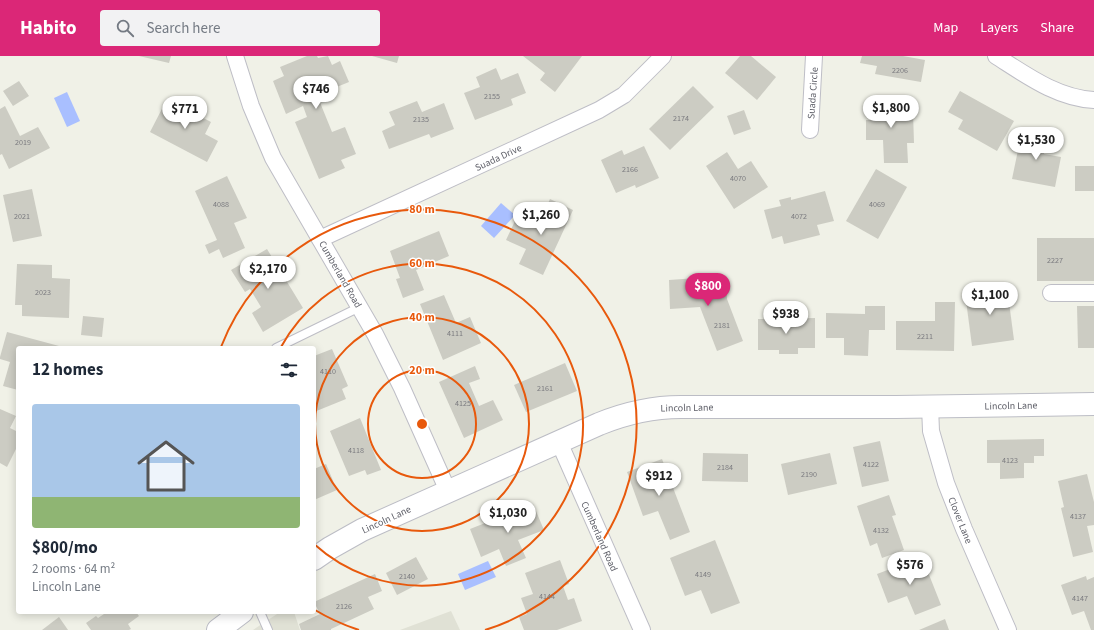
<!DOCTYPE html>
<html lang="en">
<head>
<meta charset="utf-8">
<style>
  body { margin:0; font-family:"Source Sans 3",sans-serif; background:#f2f2f3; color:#1f2937; height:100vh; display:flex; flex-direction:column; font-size:15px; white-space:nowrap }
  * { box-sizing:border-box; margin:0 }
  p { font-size:13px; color:#747a83 }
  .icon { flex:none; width:22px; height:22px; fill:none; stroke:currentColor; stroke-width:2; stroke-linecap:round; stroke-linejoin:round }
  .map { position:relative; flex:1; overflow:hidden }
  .drawer { position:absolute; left:16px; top:290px; width:300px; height:268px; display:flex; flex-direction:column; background:#fff; border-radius:4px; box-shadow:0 2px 10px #0003 }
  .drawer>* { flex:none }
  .price { position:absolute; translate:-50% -34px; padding:0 9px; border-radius:14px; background:#fff; color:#222; font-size:13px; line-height:26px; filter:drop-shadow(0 1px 2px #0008) }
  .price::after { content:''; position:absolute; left:50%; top:24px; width:12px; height:9px; margin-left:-6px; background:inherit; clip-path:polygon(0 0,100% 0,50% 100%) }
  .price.on { background:#db2777; color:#fff }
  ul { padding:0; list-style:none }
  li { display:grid; align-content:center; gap:8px; height:212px; padding:0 16px }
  li span { display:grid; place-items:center; height:124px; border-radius:4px; color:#555 }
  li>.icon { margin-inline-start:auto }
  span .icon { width:72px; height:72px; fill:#fffc; stroke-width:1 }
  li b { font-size:17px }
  h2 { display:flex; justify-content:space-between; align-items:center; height:48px; padding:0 16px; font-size:17px }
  header { display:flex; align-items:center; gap:24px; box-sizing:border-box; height:56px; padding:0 20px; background:#db2777; color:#fff }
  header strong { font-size:19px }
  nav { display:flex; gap:22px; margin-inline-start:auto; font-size:14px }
  .search { width:280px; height:36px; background:#f2f2f3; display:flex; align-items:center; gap:10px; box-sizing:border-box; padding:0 14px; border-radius:4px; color:#747a83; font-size:15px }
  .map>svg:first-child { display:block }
  .education { fill:#e0e1d5 }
  .water { fill:#a9bfff }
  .building { fill:#ccccc3 }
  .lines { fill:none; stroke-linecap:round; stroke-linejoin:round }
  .lane-casing { stroke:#bebec6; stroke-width:10 }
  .street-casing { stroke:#bebec6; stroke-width:18 }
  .secondary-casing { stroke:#bcbdc5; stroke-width:24 }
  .lane { stroke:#fff; stroke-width:8 }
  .street { stroke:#fff; stroke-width:16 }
  .secondary { stroke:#fff; stroke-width:22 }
  .ring { fill:none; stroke:#e8590c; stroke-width:2 }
  .labels { text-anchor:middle; stroke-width:3; stroke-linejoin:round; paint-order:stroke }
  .number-label { font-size:8px; fill:#7a7a7f }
  .street-label { font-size:10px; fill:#5e5f68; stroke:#fff }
  .centre { fill:#e8590c; stroke:#fff; stroke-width:2 }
  .ring-label { font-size:12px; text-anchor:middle; font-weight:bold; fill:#e8590c; stroke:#fff; stroke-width:3; stroke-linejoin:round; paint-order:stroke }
</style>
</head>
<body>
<header>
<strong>Habito</strong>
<div class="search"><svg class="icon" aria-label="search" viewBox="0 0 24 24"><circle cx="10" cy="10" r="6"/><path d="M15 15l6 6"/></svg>Search here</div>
<nav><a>Map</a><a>Layers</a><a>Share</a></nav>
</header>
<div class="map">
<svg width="1094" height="574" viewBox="0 0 1094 574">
  <rect width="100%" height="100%" fill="#f0f1e7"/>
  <g class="education">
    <polygon points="451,555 460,574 400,574"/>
    <polygon points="280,556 294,556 300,574 253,574"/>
  </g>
  <g class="water">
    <polygon points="67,36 80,65 67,71 54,42"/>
    <polygon points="501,147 515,159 494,182 481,170"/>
    <polygon points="488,505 496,521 465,534 458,518"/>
  </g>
  <g class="building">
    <polygon points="139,0 171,0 169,7"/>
    <polygon points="307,0 317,0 318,2 328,0 332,9 340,5 349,26 317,39 332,76 345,71 356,98 341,104 345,112 319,123 295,66 307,61 303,50 286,58 273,25 284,20 280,11"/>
    <polygon points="372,0 399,0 397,7"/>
    <polygon points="523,0 582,0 555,36 540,24 545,17"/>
    <polygon points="740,0 751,0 776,21 757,44 725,17"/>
    <polygon points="862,0 903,0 925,4 921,26 875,18 877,10 860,7"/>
    <polygon points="496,12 501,24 518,17 526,37 511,43 513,49 475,64 464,37 480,31 476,21"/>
    <polygon points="19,25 29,40 13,50 3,35"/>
    <polygon points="693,30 714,51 670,94 649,73"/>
    <polygon points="960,35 1014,65 997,95 958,73 963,64 948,56"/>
    <polygon points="898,42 898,56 913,56 914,87 907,87 908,107 884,107 883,84 866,84 866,64 870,64 870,43"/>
    <polygon points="167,43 211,66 205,78 218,85 207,106 150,76"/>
    <polygon points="417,45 422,56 444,47 454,73 431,82 429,78 389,93 382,75 395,69 389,56"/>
    <polygon points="5,50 20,80 38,71 50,92 9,113 2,98 0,99 0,53"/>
    <polygon points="744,54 751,73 734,79 727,60"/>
    <polygon points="1022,75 1047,80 1044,98 1061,101 1055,131 1012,123"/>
    <polygon points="644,90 659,122 636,132 635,129 616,137 601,104 622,94 624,99"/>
    <polygon points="727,96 738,113 751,105 768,131 734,153 706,110"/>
    <rect x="1075" y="110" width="19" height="25"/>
    <polygon points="876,113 907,131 878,183 846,165"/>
    <polygon points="227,120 247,162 234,167 245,192 223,202 219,193 209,198 205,189 217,184 195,135"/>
    <polygon points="32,133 42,180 13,186 3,139"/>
    <polygon points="825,135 834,165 817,169 820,179 784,188 782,180 772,183 764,154 781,150 779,144 791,141 791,144"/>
    <polygon points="550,143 573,154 543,219 519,208 526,193 506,184 515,165 529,171 536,155 543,158"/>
    <polygon points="439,175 449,200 416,214 424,234 403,242 396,223 400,222 390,195"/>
    <rect x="1037" y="182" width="57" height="43"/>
    <polygon points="267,193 303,252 263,276 252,257 261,251 250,233 245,236 231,214"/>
    <polygon points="17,208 52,209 52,222 70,223 69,262 22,260 22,249 15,249"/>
    <polygon points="725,220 727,243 743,285 717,295 700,251 670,253 669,224"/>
    <polygon points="1007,231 1014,284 972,290 965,237"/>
    <polygon points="444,239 456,267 470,261 481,287 443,304 420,248"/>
    <polygon points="935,246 955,246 954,295 896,294 896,265 935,265"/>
    <polygon points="865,250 885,250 885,274 869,274 868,300 844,299 844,282 826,282 826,257 865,258"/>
    <polygon points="1077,250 1094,250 1094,292 1078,292"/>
    <polygon points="83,260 104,262 102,281 81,279"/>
    <polygon points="815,262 815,292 798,292 798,298 779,298 779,294 758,294 758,263"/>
    <polygon points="7,276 59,290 58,292 18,292 18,334 3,330 10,306 0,303 0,301"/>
    <polygon points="332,293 348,330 342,333 346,343 314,356 314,300"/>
    <polygon points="565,307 577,335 526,356 514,329"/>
    <polygon points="475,310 480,323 469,327 479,350 493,344 503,364 464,382 439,326"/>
    <polygon points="0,353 16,360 10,372 18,376 18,389 7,411 0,407"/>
    <polygon points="360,362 381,414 367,419 365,414 349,420 330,375"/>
    <polygon points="1044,383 1044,400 1034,400 1034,407 1024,407 1024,422 1000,423 1000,407 987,407 987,384"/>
    <polygon points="880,385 889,425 862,431 853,391"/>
    <polygon points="703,397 748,398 748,426 702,425"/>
    <polygon points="830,397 837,428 788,439 781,408"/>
    <polygon points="662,403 690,476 670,484 658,455 643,460 627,416"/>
    <polygon points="326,408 337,434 314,444 314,413"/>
    <polygon points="1087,418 1094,446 1094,469 1087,470 1093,496 1073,501 1061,452 1064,451 1058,425"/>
    <polygon points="889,439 896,459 892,460 904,494 882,502 877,487 870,490 857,450"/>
    <polygon points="533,448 544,474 518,484 526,502 506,510 499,493 481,501 470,473"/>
    <polygon points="715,484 740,547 711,558 701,534 685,540 670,502"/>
    <polygon points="416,501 428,523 397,539 386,517"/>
    <polygon points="922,501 941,549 915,559 907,540 888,547 877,518"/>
    <polygon points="560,504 569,528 563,530 568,544 574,542 582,565 557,574 524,574 519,561 527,558 521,542 533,538 525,517"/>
    <polygon points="375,518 382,535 368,541 374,553 331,573 331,574 301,574 299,568 320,558 314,546"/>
    <polygon points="1086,520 1087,524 1094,521 1094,574 1091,574 1084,555 1072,559 1061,529"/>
    <polygon points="107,556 136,556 139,560 128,568 131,573 129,574 91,574 86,567 96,560 98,562"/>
    <polygon points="59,561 68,574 42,574"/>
    <polygon points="945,563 949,574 919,574"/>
  </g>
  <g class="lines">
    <g class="lane-casing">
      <g id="lane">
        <polyline points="276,292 360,251"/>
        <polyline points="260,556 268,574"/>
      </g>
    </g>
    <g class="street-casing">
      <g id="street">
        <polyline points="235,0 251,50 273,102 375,278 402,332 448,435"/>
        <path d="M 996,0 C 1026,19 1057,42 1094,44"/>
        <polyline points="810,74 814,0"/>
        <polyline points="320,183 599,54 624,39 663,0"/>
        <polyline points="1051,237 1094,237"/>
        <polyline points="930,350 931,375 946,427 964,473 1008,574"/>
        <polyline points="559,386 642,574"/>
      </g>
    </g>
    <g class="secondary-casing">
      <g id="secondary">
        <path d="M 314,503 L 330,492 L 362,474 L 599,368 C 626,357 652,351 681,351 L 896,351 L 1094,348"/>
        <polyline points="218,574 242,556"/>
      </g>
    </g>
    <use href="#lane" class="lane"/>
    <use href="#street" class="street"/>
    <use href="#secondary" class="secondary"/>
  </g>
  <g class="ring">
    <circle cx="422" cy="368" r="54"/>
    <circle cx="422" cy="368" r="107"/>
    <path d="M281 291A161 161 0 1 1 314 488"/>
    <path d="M359 574A215 215 0 0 1 315 554M221 291A215 215 0 1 1 485 574"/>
  </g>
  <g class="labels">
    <g class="number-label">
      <text x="900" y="17">2206</text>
      <text x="492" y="43">2155</text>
      <text x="681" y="65">2174</text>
      <text x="421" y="66">2135</text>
      <text x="23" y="89">2019</text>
      <text x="630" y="116">2166</text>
      <text x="738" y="125">4070</text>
      <text x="221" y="151">4088</text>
      <text x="877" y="151">4069</text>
      <text x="22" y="163">2021</text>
      <text x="799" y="163">4072</text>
      <text x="1055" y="207">2227</text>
      <text x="43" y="239">2023</text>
      <text x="722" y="272">2181</text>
      <text x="455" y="280">4111</text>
      <text x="925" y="283">2211</text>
      <text x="328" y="318">4110</text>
      <text x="545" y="335">2161</text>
      <text x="463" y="350">4125</text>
      <text x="356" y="397">4118</text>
      <text x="1010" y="407">4123</text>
      <text x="871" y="411">4122</text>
      <text x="725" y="414">2184</text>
      <text x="809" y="421">2190</text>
      <text x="1078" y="463">4137</text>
      <text x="881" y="477">4132</text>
      <text x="703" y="521">4149</text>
      <text x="407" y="523">2140</text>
      <text x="547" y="543">4144</text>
      <text x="1080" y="545">4147</text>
      <text x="344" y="553">2126</text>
    </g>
    <g class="street-label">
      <text transform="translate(812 37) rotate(-86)" y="4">Suada Circle</text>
      <text transform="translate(498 101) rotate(-25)" y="4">Suada Drive</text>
      <text transform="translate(341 218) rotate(60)" y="4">Cumberland Road</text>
      <text transform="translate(1011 349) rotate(-1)" y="4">Lincoln Lane</text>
      <text transform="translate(687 351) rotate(-1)" y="4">Lincoln Lane</text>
      <text transform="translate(386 463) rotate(-25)" y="4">Lincoln Lane</text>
      <text transform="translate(961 464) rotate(68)" y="4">Clover Lane</text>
      <text transform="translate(600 480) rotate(66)" y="4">Cumberland Road</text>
    </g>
  </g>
  <circle cx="422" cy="368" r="6" class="centre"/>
  <g class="ring-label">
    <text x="422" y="157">80 m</text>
    <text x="422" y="211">60 m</text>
    <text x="422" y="265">40 m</text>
    <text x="422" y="318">20 m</text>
  </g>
</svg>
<b class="price" style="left:316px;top:54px">$746</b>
<b class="price" style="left:891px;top:73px">$1,800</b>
<b class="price" style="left:185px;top:74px">$771</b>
<b class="price" style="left:1036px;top:105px">$1,530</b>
<b class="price" style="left:541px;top:180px">$1,260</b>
<b class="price" style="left:268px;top:234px">$2,170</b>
<b class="price on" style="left:708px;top:251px">$800</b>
<b class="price" style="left:990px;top:260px">$1,100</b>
<b class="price" style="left:786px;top:279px">$938</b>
<b class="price" style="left:659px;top:441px">$912</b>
<b class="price" style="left:508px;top:478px">$1,030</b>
<b class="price" style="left:910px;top:530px">$576</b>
<section class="drawer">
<h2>12 homes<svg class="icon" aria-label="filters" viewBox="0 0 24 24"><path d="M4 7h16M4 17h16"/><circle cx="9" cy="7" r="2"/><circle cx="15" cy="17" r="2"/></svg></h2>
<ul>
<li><span style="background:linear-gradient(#a9c7e8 75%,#8fb573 0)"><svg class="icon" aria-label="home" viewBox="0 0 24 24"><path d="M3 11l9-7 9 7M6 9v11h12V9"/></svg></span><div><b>$800/mo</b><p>2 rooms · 64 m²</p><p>Lincoln Lane</p></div></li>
</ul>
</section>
</div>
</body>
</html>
